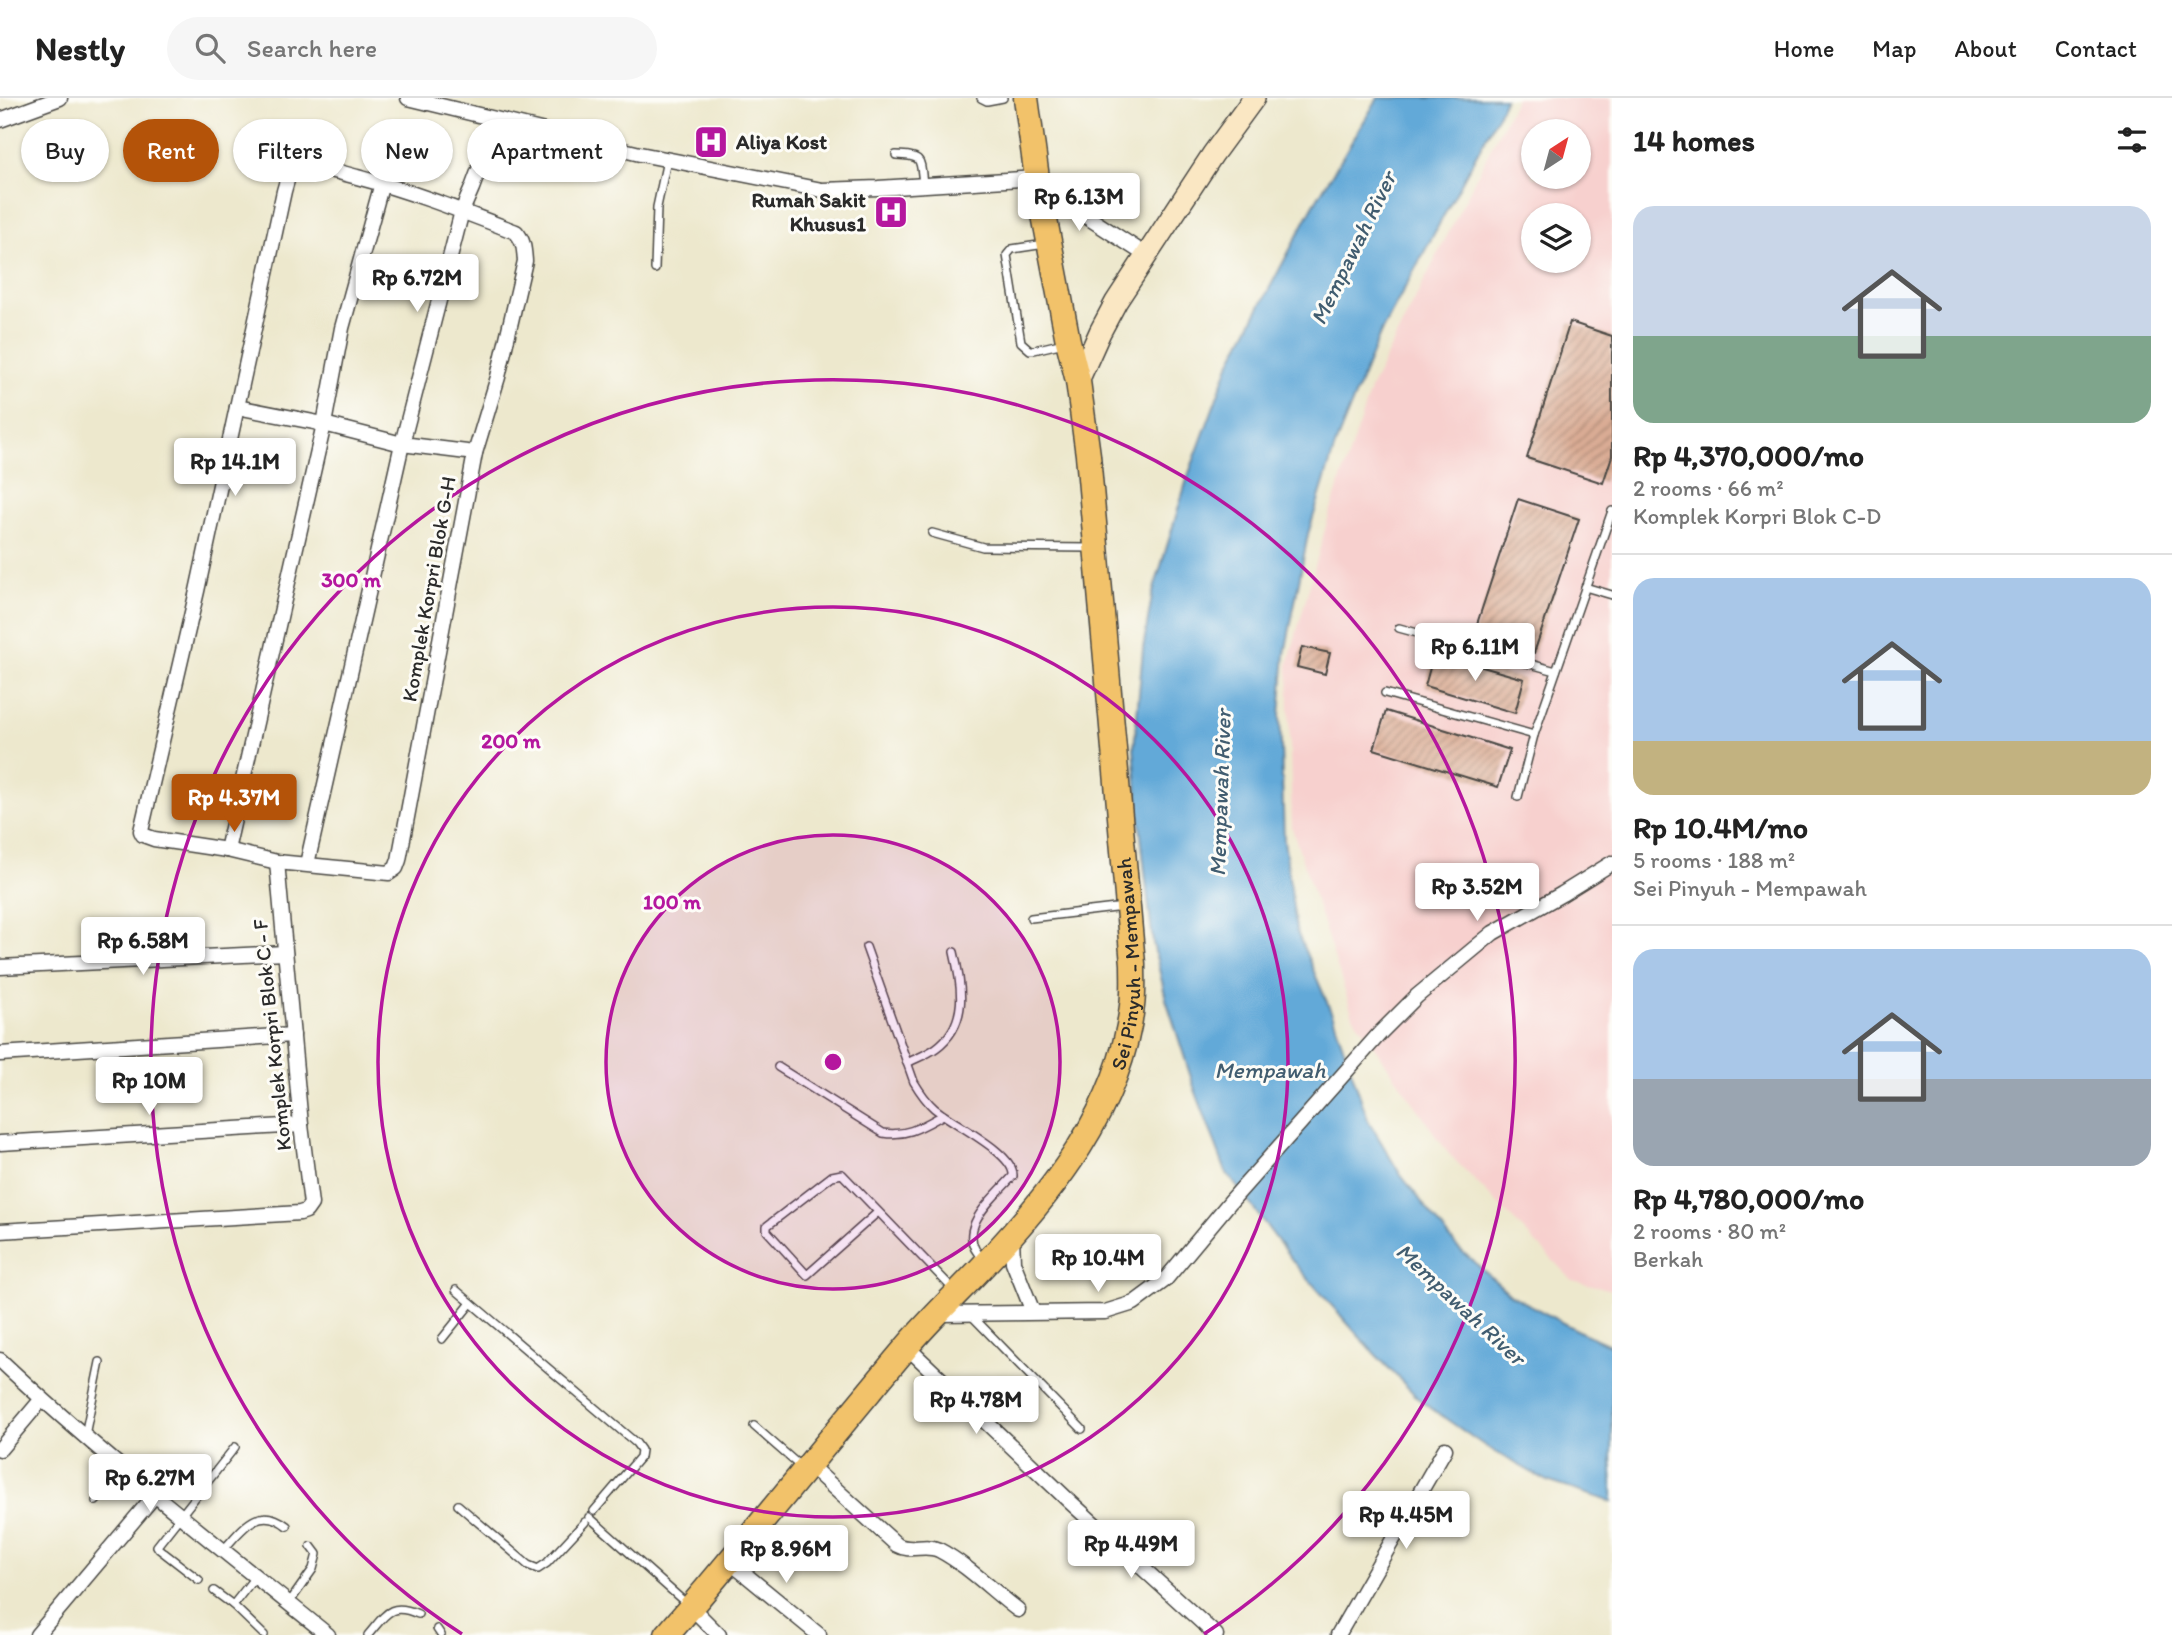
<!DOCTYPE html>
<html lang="en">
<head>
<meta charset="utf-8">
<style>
  body { margin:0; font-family:Itim,sans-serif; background:#f6f6f6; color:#222; height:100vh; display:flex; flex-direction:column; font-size:26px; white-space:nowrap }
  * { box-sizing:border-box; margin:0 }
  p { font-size:23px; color:#767676 }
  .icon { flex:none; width:38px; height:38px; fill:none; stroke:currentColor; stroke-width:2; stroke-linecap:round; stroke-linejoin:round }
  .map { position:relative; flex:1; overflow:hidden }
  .sheet { display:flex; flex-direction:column; background:#fff; width:560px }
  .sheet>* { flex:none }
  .hud { position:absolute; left:21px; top:21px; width:665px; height:63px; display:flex; gap:14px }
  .needle { width:46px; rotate:36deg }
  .fabs { position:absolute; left:1521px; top:21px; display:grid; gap:14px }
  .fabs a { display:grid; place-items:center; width:70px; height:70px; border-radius:50%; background:#fff; box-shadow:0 2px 5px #0004; font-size:35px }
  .price { position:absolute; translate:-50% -60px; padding:0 16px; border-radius:7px; background:#fff; color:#222; font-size:23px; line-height:46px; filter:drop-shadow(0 2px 4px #0008) }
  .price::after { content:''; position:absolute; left:50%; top:42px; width:21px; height:16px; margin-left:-10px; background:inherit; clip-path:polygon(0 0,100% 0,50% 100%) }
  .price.on { background:#b45309; color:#fff }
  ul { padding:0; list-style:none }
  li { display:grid; align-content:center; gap:14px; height:371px; padding:0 21px }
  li+li { border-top:2px solid #e0e0e0 }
  li span { display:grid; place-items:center; height:217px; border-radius:21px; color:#555 }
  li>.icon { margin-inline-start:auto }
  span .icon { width:126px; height:126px; fill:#fffc; stroke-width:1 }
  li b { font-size:30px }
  h2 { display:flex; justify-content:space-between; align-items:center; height:84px; padding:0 21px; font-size:30px }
  .pill { padding:0 24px; border-radius:32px; background:#fff; box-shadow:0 2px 5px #0004; font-size:24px; line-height:63px }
  .pill.on { background:#b45309; color:#fff }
  header { display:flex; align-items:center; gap:42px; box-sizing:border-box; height:98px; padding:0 35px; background:#fff; border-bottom:2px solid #e0e0e0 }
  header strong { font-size:33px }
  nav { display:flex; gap:38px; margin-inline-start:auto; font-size:24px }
  .search { width:490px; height:63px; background:#f6f6f6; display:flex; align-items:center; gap:18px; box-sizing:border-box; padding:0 24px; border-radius:38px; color:#767676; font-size:26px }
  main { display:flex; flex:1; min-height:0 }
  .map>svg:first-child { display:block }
  .built { fill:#f7d0ce; fill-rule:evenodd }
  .water { fill:#62a9d8; stroke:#466a82; stroke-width:2 }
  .building { fill:url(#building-hatch) }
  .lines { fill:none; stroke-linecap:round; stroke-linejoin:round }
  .service-casing { stroke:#484743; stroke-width:10 }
  .minor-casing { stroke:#484743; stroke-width:17 }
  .secondary-casing { stroke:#484743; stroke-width:24 }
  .trunk-casing { stroke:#484743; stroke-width:27 }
  .service { stroke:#fff; stroke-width:7 }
  .minor { stroke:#fff; stroke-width:14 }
  .secondary { stroke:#fae7c3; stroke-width:21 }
  .trunk { stroke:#f2c26a; stroke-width:24 }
  .ring { fill:none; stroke:#b5179e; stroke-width:3.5 }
  .labels { text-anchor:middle; stroke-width:6; stroke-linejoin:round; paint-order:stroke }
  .poi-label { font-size:21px; font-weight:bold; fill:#2b2b2b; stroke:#fdfcf7; text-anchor:start }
  .street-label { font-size:21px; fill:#2b2b2b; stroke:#fdfcf7 }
  .water-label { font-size:23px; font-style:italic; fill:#415d70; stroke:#fdfcf7 }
  .centre { fill:#b5179e; stroke:#fdfcf7; stroke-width:3.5 }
  .ring-label { font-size:21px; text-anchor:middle; font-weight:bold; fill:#b5179e; stroke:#fdfcf7; stroke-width:6; stroke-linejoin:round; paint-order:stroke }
</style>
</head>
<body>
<header>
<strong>Nestly</strong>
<div class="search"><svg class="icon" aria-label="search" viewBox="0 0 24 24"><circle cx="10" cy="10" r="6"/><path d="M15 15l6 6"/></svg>Search here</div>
<nav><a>Home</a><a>Map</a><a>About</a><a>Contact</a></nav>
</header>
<main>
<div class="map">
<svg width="1612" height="1537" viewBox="0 0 1612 1537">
  <defs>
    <pattern id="building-hatch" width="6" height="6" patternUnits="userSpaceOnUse" patternTransform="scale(1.75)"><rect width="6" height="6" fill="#daac94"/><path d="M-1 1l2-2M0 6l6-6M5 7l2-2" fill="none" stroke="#b18c79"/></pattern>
  </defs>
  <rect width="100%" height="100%" fill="#fdfcf7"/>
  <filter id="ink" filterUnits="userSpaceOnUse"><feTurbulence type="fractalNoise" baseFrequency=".0143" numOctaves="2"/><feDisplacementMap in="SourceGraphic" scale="14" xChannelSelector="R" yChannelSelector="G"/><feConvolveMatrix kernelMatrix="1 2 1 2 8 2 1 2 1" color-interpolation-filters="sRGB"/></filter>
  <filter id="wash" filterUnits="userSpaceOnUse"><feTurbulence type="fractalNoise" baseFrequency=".00686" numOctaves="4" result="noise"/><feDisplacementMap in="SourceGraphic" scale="28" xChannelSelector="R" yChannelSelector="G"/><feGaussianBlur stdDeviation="1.57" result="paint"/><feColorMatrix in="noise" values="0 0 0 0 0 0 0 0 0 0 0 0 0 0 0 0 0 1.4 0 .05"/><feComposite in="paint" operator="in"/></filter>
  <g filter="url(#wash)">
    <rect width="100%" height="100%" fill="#ede8cd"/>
    <path class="built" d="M 1516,0 L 1612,0 L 1612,1192 L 1572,1182 L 1448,1055 L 1353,918 L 1292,730 L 1288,566 L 1327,424 L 1371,289 ZM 1533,33 L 1578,33 L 1578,79 L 1533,79 ZM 1533,117 L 1578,117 L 1578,163 L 1533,163 Z"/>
    <polygon class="water" points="1378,0 1505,0 1500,13 1380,236 1336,345 1308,436 1285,556 1280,617 1284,742 1296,832 1333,918 1368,1022 1400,1076 1456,1148 1511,1197 1576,1232 1612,1248 1612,1404 1547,1383 1485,1348 1422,1304 1372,1253 1296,1167 1226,1074 1194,989 1166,901 1153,845 1141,738 1134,650 1143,551 1152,498 1188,378 1229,267 1313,108"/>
    <g id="blocks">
      <g class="building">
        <polygon points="1570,224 1612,238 1612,358 1603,385 1527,360"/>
        <polygon points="1518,401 1579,421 1534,555 1474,535"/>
        <polygon points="1302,549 1330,555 1325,576 1297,569"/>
        <polygon points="1434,555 1524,581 1515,615 1425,588"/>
        <polygon points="1386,613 1510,652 1498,689 1374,651"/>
      </g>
    </g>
  </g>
  <g filter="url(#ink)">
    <use href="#blocks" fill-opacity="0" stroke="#484743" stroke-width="2"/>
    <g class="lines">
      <g class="service-casing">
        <g id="service">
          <polyline points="981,0 987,3 1003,0"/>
          <path d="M 896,57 C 923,58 920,60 923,86"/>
          <polyline points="1045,146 1012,151 1007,157 1021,244 1030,252 1034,252 1064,245"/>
          <polyline points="655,171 657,109 667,62"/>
          <polyline points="932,435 983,449 1091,450"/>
          <polyline points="1585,489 1612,497"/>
          <polyline points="1399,530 1556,573"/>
          <polyline points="1385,595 1534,637"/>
          <polyline points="1518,699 1534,637 1612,413"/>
          <polyline points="1031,820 1124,809"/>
          <path d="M 866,849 L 914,984 C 920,994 925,1002 934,1010 C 951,1025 1015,1055 1013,1078 C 993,1101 951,1133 984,1162"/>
          <path d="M 907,965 C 917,960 928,956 936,950 C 969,926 962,888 954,854"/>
          <path d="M 778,969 L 883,1035 C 907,1039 923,1028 943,1017"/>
          <polyline points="878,1114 807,1177 767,1133 767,1128 832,1078 842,1076 954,1192"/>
          <polyline points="456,1192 636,1345 641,1352 640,1359 594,1413"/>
          <polyline points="970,1216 1082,1331"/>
          <polyline points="442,1241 471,1205"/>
          <polyline points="754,1328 801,1369"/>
          <polyline points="85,1337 100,1264"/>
          <polyline points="96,1403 124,1371"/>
          <polyline points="458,1407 528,1467 538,1471 547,1465 585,1424"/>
          <polyline points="589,1419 688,1507"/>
          <path d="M 223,1452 C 242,1432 258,1405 287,1428"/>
          <polyline points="199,1482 159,1451 157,1448 235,1349"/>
          <polyline points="214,1493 233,1507 255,1479"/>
          <polyline points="289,1505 313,1471 317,1456 311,1448"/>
          <polyline points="233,1507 264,1537"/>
          <polyline points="437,1531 441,1537"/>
          <path d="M 368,1537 C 386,1516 390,1504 418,1516"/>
        </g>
      </g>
      <g class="minor-casing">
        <g id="minor">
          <polyline points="408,0 640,56 822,92 878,90 1037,80 1078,113 1146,157"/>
          <polyline points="0,22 60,0"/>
          <path d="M 304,68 C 322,69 339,74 357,79 C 411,93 464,114 516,134 C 524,143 524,151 525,163 L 498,279 L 475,355 L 399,762 L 396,770 L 389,775 L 277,764 L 227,752 L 154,741 L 143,737 L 141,733 L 197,493 L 284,93 L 288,79 Z"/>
          <polyline points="237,309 324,326 402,346 475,355"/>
          <polyline points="227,752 324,326 342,230 382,85"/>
          <polyline points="307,766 402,346 462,113 472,90 497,23"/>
          <polyline points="0,869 285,855"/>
          <polyline points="0,956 293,937"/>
          <polyline points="0,1045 301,1027"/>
          <polyline points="0,1133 300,1115 306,1113 311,1106 301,1027 277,764"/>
          <polyline points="1012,1138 1013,1164 1033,1214"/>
          <polyline points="937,1216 1105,1214 1134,1205 1165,1182 1230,1104 1381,934 1417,898 1493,835 1562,796 1612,765"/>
          <polyline points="907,1249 1068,1402 1216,1537"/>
          <path d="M 0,1262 C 104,1360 217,1447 328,1537"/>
          <polyline points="0,1351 42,1301"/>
          <path d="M 809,1367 L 897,1447 C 911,1455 924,1445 939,1452 C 966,1466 993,1493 1018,1512"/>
          <polyline points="730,1464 819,1537"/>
          <polyline points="691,1509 719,1537"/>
          <polyline points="37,1537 155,1397"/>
          <polyline points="1338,1537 1445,1351"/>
        </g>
      </g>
      <g class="secondary-casing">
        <polyline id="secondary" points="1078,283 1100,234 1116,204 1213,56 1254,0"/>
      </g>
      <g class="trunk-casing">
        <g id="trunk">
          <path id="s1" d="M 667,1537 C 748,1443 825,1346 905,1251 C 930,1221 958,1195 985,1166 C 1053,1094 1120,1011 1132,908 C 1134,894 1133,880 1133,866 L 1088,357 L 1078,283 L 1068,243 L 1037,80 L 1026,0"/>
        </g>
      </g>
      <use href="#service" class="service"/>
      <use href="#minor" class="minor"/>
      <use href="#secondary" class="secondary"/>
      <use href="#trunk" class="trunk"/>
    </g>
  </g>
  <circle cx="833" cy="964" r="227" fill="#b5179e" fill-opacity=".12"/>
  <g class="ring">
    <circle cx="833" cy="964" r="227"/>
    <circle cx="833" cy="964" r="455"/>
    <path d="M462 1536A682 682 0 1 1 1204 1536"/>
  </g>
  <defs>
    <g id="hospital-square" transform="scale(1.75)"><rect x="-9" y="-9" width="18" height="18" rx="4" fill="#b5179e" stroke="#fdfcf7"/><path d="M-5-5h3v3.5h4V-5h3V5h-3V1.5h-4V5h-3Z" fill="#fff"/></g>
  </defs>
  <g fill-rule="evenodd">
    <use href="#hospital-square" x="711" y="44"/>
    <use href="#hospital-square" x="891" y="114"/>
  </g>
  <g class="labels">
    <g class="poi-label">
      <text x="736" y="51">Aliya Kost</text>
      <text x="866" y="109" text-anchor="end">Rumah Sakit<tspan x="866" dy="24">Khusus1</tspan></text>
    </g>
    <g class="street-label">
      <text transform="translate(429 491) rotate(-80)" y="7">Komplek Korpri Blok G-H</text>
      <text dy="7" stroke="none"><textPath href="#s1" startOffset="833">Sei Pinyuh - Mempawah</textPath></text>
      <text transform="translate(272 937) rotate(-96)" y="7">Komplek Korpri Blok C - F</text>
    </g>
    <g class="water-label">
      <text transform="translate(1353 150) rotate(-64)" y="8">Mempawah River</text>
      <text transform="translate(1220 695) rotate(-88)" y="8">Mempawah River</text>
      <text x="1270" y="980">Mempawah</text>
      <text transform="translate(1461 1206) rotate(43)" y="8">Mempawah River</text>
    </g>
  </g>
  <circle cx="833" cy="964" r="10" class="centre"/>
  <g class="ring-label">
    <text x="351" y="489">300 m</text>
    <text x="511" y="650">200 m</text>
    <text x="672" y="811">100 m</text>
  </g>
</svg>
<div class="fabs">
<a><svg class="needle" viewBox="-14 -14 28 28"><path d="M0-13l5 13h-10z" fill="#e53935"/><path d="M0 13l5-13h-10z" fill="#767676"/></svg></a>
<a><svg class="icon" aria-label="layers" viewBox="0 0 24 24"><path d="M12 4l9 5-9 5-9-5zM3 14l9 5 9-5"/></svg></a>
</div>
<b class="price" style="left:1079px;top:135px">Rp 6.13M</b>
<b class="price" style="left:417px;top:216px">Rp 6.72M</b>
<b class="price" style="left:235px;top:400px">Rp 14.1M</b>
<b class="price" style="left:1475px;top:585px">Rp 6.11M</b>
<b class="price on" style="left:234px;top:736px">Rp 4.37M</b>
<b class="price" style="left:1477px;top:825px">Rp 3.52M</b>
<b class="price" style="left:143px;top:879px">Rp 6.58M</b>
<b class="price" style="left:149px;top:1019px">Rp 10M</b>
<b class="price" style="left:1098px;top:1196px">Rp 10.4M</b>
<b class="price" style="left:976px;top:1338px">Rp 4.78M</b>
<b class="price" style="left:150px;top:1416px">Rp 6.27M</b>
<b class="price" style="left:1406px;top:1453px">Rp 4.45M</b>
<b class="price" style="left:1131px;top:1482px">Rp 4.49M</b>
<b class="price" style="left:786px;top:1487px">Rp 8.96M</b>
<div class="hud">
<a class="pill">Buy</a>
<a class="pill on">Rent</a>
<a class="pill">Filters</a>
<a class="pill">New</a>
<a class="pill">Apartment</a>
</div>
</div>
<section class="sheet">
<h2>14 homes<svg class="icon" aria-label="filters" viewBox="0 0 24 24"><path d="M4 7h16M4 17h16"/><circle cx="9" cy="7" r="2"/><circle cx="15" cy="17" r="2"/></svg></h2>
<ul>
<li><span style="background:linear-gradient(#c9d6e8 60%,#7fa58c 0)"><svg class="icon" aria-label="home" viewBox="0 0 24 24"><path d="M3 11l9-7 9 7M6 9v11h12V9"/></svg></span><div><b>Rp 4,370,000/mo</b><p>2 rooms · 66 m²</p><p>Komplek Korpri Blok C-D</p></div></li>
<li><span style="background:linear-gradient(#a9c7e8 75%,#c2b280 0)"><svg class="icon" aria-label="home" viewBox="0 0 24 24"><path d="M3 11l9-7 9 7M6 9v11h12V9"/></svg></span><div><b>Rp 10.4M/mo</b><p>5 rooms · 188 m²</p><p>Sei Pinyuh - Mempawah</p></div></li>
<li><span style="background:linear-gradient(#a9c7e8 60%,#9aa5b1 0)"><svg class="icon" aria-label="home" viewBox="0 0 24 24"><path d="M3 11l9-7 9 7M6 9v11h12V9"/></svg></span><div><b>Rp 4,780,000/mo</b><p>2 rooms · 80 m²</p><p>Berkah</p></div></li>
</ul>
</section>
</main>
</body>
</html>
